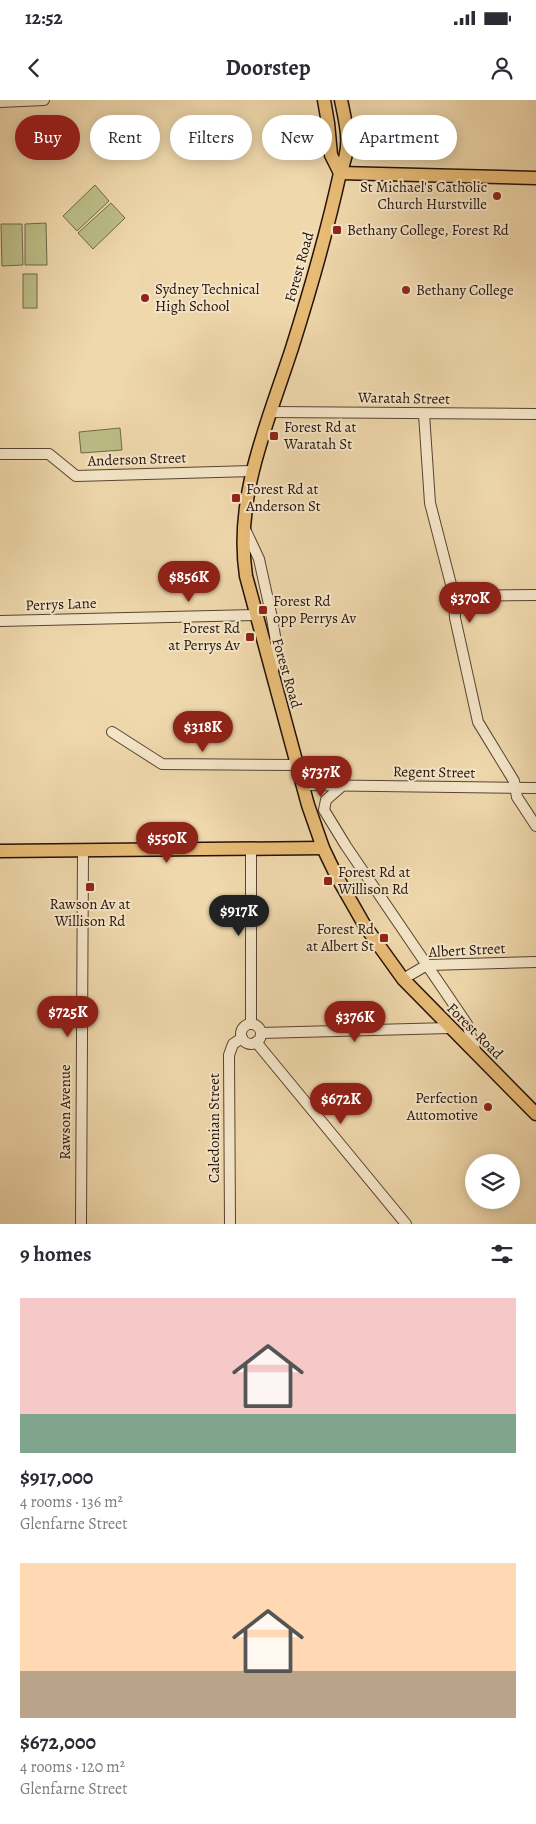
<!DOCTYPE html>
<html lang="en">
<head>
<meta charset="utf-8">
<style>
  body { margin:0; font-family:Alegreya,serif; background:#f7f7f7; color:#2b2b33; height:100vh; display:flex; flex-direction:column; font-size:19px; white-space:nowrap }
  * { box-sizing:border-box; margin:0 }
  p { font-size:16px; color:#7c7c81 }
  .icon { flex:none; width:28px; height:28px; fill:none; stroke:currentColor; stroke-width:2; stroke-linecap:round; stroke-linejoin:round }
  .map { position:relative; height:1124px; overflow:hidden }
  .sheet { display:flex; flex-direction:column; background:#fff; flex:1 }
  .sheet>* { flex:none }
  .hud { position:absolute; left:15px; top:15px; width:506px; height:45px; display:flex; gap:10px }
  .controls { position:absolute; left:465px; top:1054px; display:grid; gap:10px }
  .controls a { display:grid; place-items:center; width:55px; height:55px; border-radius:50%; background:#fff; box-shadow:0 2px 12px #0003; font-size:25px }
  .price { position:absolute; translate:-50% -42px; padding:0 11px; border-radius:18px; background:#8f2418; color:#fff; font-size:16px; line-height:32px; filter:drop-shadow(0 1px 2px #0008) }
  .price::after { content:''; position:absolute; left:50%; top:30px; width:15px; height:11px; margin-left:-8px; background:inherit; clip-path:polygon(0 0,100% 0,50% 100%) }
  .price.active { background:#222; color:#fff }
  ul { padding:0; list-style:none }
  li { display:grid; align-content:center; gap:10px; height:265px; padding:0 20px }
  li span { display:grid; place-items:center; height:155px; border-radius:0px; color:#555 }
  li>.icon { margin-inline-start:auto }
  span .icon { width:90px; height:90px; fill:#fffc; stroke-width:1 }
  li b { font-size:21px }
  h2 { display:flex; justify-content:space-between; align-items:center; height:60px; padding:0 20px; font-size:21px }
  .pill { padding:0 18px; border-radius:22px; background:#fff; box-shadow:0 2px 12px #0003; font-size:18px; line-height:45px }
  .pill.active { background:#8f2418; color:#fff }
  .status { display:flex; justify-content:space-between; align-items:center; height:35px; padding:0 25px; background:#fff; direction:ltr }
  .status svg { height:14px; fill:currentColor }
  header { display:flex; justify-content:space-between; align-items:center; height:65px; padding:0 20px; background:#fff; font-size:22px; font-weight:700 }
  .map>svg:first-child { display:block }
  .green { fill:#bcbe88; stroke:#706849 }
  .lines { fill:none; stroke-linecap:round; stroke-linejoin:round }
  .minor-casing { stroke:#574432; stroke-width:12 }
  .major-casing { stroke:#24120a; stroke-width:15 }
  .minor { stroke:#f5e6c9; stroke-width:10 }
  .major { stroke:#e8bc76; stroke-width:12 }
  .poi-dot { fill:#8f2418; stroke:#f5e6c9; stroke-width:2 }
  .labels { text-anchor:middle; stroke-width:4; stroke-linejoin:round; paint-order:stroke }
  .poi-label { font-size:15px; fill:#24120a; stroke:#f5e6c9; text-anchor:start }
  .street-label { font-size:15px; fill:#24120a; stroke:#f5e6c9 }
</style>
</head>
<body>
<div class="status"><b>12:52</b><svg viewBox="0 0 49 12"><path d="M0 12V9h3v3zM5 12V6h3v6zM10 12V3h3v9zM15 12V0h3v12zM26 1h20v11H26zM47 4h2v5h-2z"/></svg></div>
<header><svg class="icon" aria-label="back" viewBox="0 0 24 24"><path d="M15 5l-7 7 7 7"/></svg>Doorstep<svg class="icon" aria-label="person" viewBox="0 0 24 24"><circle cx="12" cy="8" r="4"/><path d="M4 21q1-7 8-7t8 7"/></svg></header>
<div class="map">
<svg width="536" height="1124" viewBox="0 0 536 1124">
  <rect width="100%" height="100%" fill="#efd8ac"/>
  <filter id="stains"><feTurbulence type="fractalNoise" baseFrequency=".004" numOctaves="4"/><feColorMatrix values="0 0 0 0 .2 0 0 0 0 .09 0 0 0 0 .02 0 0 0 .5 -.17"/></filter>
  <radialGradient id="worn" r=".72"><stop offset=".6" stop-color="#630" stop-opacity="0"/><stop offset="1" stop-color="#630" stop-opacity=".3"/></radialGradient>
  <g class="green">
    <polygon points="95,85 109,101 77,131 63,116"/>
    <polygon points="111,103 125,118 93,149 78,133"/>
    <polygon points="46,123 47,165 25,165 25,124"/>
    <polygon points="1,124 22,124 23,165 2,166"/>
    <rect x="23" y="174" width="14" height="34"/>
    <polygon points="120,328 122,350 81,353 79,332"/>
  </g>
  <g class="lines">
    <g class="minor-casing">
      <g id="minor">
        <polyline points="0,2 44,0"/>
        <polyline points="271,312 536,314"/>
        <polyline points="424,314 430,403 454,496 455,518 478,622 514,681 517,697 536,726"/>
        <polyline points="0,354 49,354 76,376 252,371"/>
        <polyline points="245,429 259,459 272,518 276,542 273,570"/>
        <polyline points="454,496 536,495"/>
        <polyline points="0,521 255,515"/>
        <polyline points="112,632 162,664 296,665"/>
        <polyline points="302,685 536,688"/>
        <polyline points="342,686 326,700 324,710 346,746 467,924 476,953"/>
        <polyline points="251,750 251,923"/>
        <polyline points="403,879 427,865 536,862"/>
        <circle cx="251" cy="934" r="10"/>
        <polyline points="261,933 449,928"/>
        <polyline points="256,942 406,1124"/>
        <polyline points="81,1124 83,751"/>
        <polyline points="230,1124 229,955 233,944 242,938"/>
      </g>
    </g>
    <g class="major-casing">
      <g id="major">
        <polyline points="324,0 328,23 331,55 340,73"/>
        <path d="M 341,0 C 347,29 352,45 340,73 C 327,132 310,191 292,248 C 268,322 234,397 246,476 L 308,705 L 323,748 L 337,777 L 365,826 L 403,879 L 536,1014"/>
        <polyline points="340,73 536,78"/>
        <polyline points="0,751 323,748"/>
      </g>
    </g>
    <use href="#minor" class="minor"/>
    <use href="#major" class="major"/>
  </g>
  <g class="poi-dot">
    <circle cx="497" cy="96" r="5"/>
    <rect x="332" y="125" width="10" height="10" rx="2.5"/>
    <circle cx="406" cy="190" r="5"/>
    <circle cx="145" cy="198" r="5"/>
    <rect x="269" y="331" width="10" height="10" rx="2.5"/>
    <rect x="231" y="393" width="10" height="10" rx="2.5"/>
    <rect x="258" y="505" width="10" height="10" rx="2.5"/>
    <rect x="245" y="532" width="10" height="10" rx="2.5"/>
    <rect x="323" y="776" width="10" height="10" rx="2.5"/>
    <rect x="85" y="782" width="10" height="10" rx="2.5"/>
    <rect x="379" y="833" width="10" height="10" rx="2.5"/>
    <circle cx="488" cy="1007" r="5"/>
  </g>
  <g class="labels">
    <g class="poi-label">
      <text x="487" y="92" text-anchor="end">St Michael's Catholic<tspan x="487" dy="17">Church Hurstville</tspan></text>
      <text x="347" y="135">Bethany College, Forest Rd</text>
      <text x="155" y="194">Sydney Technical<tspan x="155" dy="17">High School</tspan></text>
      <text x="416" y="195">Bethany College</text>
      <text x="284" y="332">Forest Rd at<tspan x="284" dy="17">Waratah St</tspan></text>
      <text x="246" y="394">Forest Rd at<tspan x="246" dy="17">Anderson St</tspan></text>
      <text x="273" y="506">Forest Rd<tspan x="273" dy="17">opp Perrys Av</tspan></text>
      <text x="240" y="533" text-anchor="end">Forest Rd<tspan x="240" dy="17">at Perrys Av</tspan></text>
      <text x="338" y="777">Forest Rd at<tspan x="338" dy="17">Willison Rd</tspan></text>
      <text x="90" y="809" text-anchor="middle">Rawson Av at<tspan x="90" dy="17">Willison Rd</tspan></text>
      <text x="374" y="834" text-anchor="end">Forest Rd<tspan x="374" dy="17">at Albert St</tspan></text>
      <text x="478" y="1003" text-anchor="end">Perfection<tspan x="478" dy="17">Automotive</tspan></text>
    </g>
    <g class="street-label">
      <text transform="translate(299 167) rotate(-74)" y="5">Forest Road</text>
      <text transform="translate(404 298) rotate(1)" y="5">Waratah Street</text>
      <text transform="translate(137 359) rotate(-2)" y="5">Anderson Street</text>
      <text transform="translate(61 504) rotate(-2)" y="5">Perrys Lane</text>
      <text transform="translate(287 573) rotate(74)" y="5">Forest Road</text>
      <text transform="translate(434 672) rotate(1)" y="5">Regent Street</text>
      <text transform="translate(467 850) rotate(-3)" y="5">Albert Street</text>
      <text transform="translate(475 931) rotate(45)" y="5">Forest Road</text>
      <text transform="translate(65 1012) rotate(-90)" y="5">Rawson Avenue</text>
      <text transform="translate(214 1028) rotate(-90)" y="5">Caledonian Street</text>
    </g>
  </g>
  <rect width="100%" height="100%" filter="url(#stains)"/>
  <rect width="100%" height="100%" fill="url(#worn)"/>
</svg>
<div class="controls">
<a><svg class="icon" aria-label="layers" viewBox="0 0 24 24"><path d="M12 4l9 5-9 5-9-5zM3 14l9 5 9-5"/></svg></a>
</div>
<b class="price" style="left:189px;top:503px">$856K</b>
<b class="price" style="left:470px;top:524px">$370K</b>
<b class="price" style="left:203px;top:653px">$318K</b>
<b class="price" style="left:321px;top:698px">$737K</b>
<b class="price" style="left:167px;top:764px">$550K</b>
<b class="price active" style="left:239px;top:837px">$917K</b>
<b class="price" style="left:68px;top:938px">$725K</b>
<b class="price" style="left:355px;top:943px">$376K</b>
<b class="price" style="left:341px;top:1025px">$672K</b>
<div class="hud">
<a class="pill active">Buy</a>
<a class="pill">Rent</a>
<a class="pill">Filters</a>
<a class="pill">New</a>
<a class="pill">Apartment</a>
</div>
</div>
<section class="sheet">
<h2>9 homes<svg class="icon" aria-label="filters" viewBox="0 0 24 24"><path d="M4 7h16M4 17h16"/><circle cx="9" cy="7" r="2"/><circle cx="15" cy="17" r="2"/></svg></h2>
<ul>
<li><span style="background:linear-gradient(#f6c9c9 75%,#7fa58c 0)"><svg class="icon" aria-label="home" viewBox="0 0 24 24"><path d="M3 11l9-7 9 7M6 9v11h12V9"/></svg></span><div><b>$917,000</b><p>4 rooms · 136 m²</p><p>Glenfarne Street</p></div></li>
<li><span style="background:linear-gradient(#ffd9b3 70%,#b9a48a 0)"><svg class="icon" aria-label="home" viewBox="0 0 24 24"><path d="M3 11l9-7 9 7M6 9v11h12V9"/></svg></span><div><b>$672,000</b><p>4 rooms · 120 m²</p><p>Glenfarne Street</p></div></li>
</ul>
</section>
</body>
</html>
